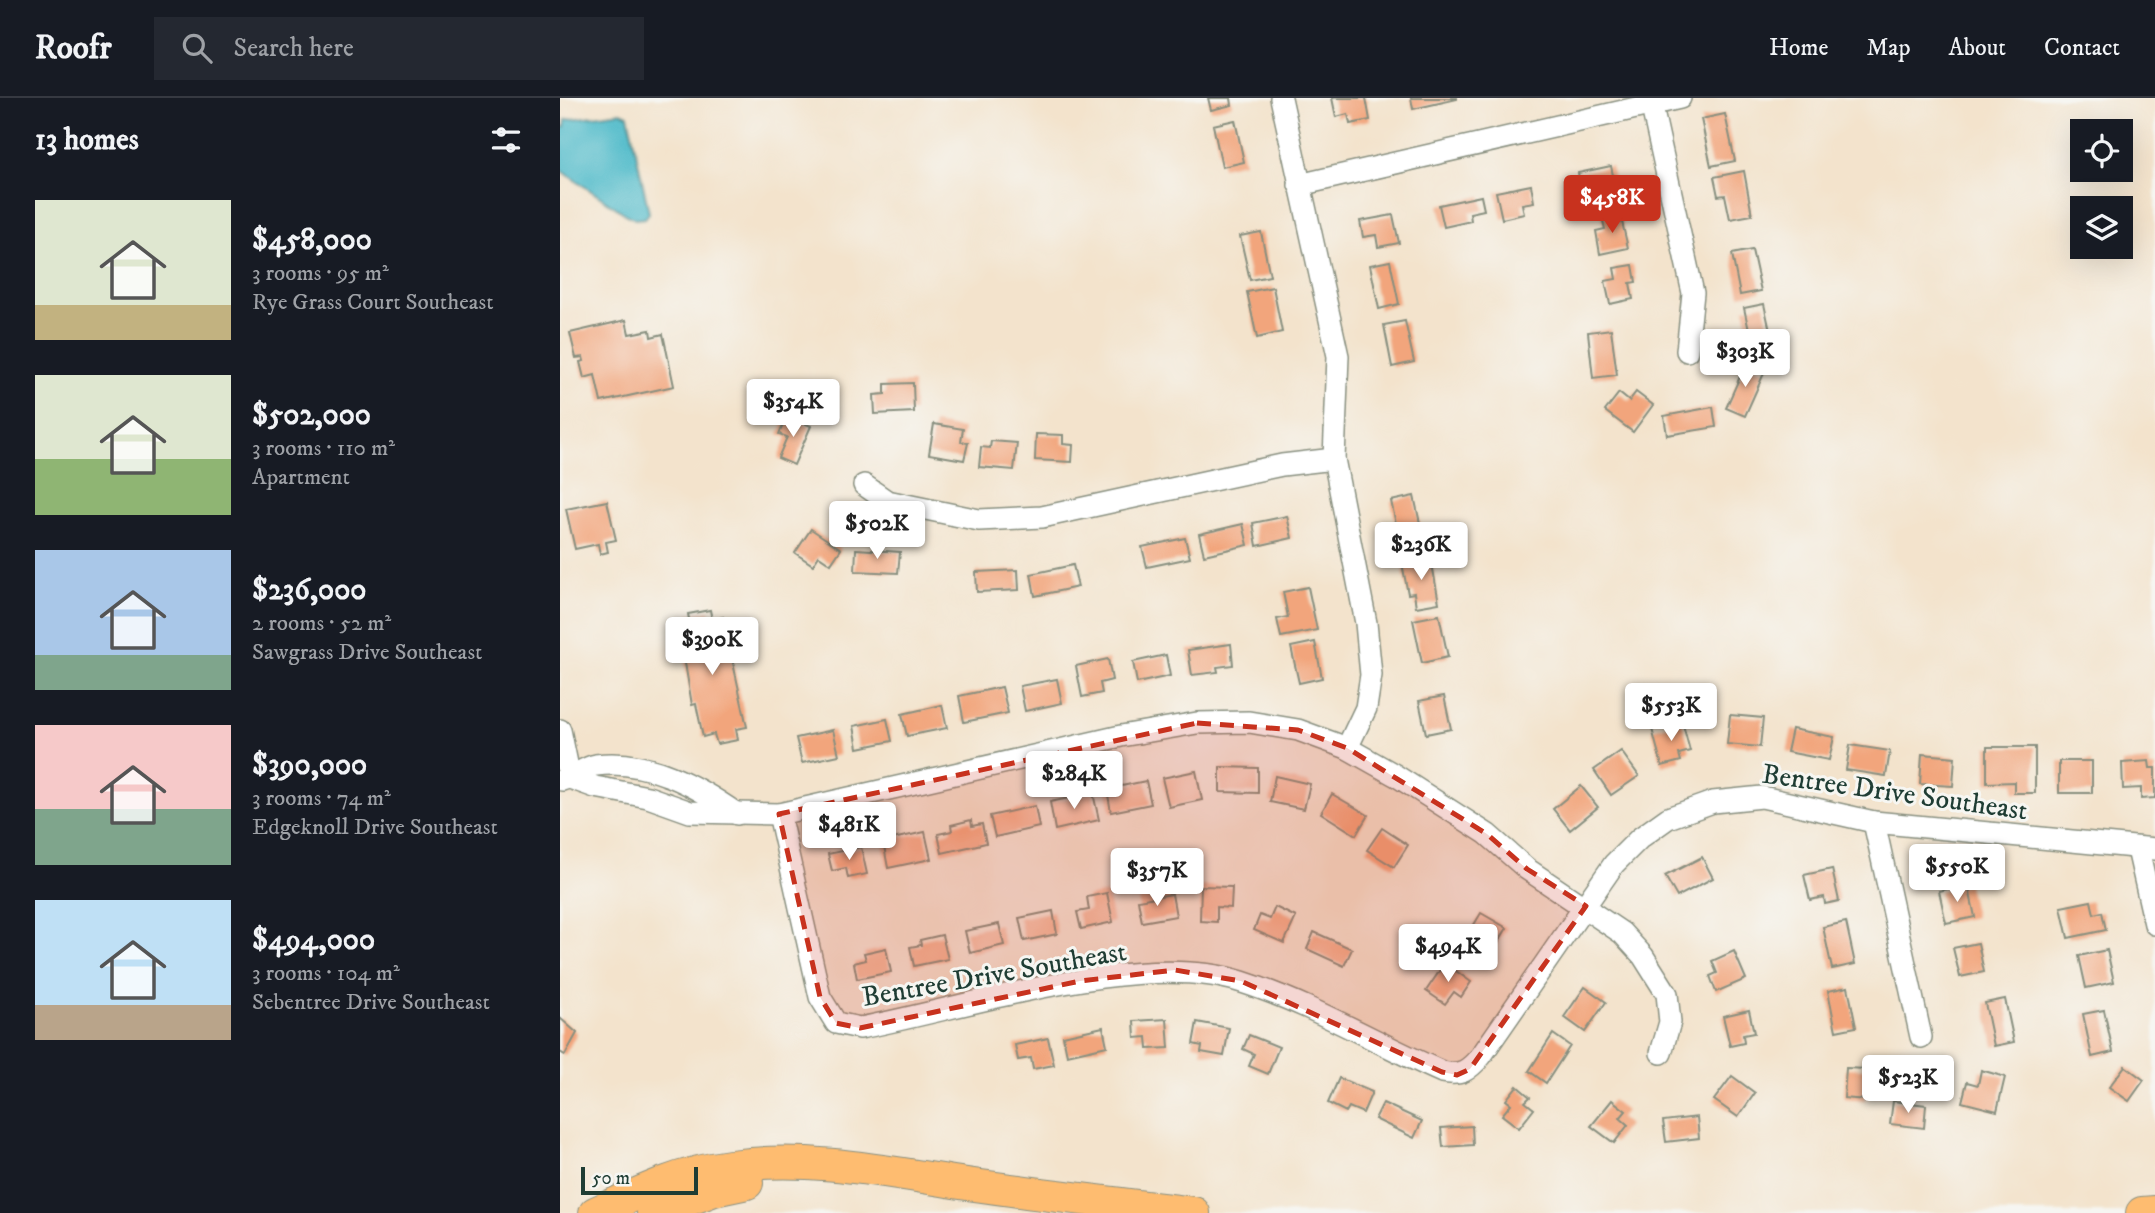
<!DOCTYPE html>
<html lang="en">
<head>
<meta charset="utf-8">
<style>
  body { margin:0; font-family:"IM FELL DW Pica",serif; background:#242831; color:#f1f3f6; height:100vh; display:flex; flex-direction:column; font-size:26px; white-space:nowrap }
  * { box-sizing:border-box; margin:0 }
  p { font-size:23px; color:#9ea1a6 }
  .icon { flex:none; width:38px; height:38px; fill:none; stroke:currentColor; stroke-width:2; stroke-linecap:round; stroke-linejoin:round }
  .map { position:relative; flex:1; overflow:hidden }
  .side { display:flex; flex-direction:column; background:#171b24; width:560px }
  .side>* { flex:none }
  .tools { position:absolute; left:1510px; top:21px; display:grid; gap:14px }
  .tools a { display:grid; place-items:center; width:63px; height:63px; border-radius:0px; background:#171b24; box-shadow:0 7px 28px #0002; font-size:35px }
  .scale { position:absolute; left:21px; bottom:18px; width:117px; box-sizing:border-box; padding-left:7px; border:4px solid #1f3d34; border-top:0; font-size:19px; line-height:24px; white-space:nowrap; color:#1f3d34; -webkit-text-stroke:5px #f6f6f2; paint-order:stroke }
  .price { position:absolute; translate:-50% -60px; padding:0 16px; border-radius:7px; background:#fff; color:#222; font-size:23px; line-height:46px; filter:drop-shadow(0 2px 4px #0008) }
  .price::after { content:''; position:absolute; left:50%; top:42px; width:21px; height:16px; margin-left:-10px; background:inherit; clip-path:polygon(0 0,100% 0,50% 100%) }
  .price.selected { background:#c8321e; color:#fff }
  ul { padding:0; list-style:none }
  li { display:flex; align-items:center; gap:21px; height:175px; padding:0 35px }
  li span { display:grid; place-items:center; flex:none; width:196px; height:140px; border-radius:0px; color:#555 }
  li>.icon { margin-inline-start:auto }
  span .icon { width:84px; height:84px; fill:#fffc; stroke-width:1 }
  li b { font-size:30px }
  h2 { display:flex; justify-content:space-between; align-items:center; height:84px; padding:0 35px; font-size:30px }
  header { display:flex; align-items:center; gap:42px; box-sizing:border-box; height:98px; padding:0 35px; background:#171b24; border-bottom:2px solid #363941 }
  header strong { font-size:33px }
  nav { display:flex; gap:38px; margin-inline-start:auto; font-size:24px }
  .search { width:490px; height:63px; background:#242831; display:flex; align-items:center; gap:18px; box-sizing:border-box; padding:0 24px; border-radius:0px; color:#9ea1a6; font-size:26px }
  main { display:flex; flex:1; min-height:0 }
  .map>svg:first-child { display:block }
  .water { fill:#4ebac9; stroke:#367c7e; stroke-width:2 }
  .building { fill:#f2a57c }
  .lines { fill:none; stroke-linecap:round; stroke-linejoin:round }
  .minor-casing { stroke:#899080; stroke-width:24 }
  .highway-casing { stroke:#899080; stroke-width:34 }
  .minor { stroke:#fff; stroke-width:21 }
  .highway { stroke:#febc70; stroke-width:32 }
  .marked { fill:#c8321e; fill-opacity:0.2; stroke:#c8321e; stroke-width:5; stroke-dasharray:14 9; stroke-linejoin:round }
  .labels { text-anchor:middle; stroke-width:6; stroke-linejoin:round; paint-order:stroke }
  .street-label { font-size:28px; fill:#1f3d34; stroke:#f6f6f2 }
</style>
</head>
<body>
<header>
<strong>Roofr</strong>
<div class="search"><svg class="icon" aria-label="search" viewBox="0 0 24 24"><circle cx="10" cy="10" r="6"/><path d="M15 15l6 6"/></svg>Search here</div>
<nav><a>Home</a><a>Map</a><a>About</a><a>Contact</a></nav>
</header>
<main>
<section class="side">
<h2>13 homes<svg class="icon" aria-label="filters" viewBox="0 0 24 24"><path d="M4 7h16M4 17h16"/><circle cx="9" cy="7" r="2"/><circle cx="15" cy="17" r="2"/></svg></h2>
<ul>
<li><span style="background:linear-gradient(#dfe7d0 75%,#c2b280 0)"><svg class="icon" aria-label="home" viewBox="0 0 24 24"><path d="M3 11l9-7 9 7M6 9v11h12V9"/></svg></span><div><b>$458,000</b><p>3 rooms · 95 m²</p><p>Rye Grass Court Southeast</p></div></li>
<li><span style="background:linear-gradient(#dfe7d0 60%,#8fb573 0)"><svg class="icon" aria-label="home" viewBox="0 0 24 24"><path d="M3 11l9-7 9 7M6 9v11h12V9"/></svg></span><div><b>$502,000</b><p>3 rooms · 110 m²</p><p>Apartment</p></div></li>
<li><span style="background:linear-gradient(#a9c7e8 75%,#7fa58c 0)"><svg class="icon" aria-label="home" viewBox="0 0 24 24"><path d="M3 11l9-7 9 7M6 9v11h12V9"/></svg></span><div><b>$236,000</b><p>2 rooms · 52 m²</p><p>Sawgrass Drive Southeast</p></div></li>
<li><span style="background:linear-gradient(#f6c9c9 60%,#7fa58c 0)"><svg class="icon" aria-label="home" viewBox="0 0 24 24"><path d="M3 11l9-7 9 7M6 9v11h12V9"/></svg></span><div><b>$390,000</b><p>3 rooms · 74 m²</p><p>Edgeknoll Drive Southeast</p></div></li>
<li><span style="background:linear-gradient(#bfe0f5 75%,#b9a48a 0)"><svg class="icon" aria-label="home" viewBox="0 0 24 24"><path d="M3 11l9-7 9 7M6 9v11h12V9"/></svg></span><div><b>$494,000</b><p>3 rooms · 104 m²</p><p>Sebentree Drive Southeast</p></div></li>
</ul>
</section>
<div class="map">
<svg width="1595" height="1115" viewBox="0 0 1595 1115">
  <rect width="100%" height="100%" fill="#f6f6f2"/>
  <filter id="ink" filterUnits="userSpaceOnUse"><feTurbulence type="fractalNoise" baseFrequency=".0143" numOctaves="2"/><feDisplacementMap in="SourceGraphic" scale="14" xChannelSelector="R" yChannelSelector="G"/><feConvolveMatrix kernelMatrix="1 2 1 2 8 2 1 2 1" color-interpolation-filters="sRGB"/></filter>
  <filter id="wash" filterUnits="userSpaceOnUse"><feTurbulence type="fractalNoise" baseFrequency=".00686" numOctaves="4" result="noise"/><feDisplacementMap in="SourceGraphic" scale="28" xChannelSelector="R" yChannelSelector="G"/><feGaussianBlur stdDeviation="1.57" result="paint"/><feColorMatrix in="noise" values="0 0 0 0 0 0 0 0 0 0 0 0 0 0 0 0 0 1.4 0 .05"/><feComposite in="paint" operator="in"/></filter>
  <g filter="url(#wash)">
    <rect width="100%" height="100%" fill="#f3e3cc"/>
    <polygon class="water" points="61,14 68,17 89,115 85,120 75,121 67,117 0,72 0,29 5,29 6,22"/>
    <g id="blocks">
      <g class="building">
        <polygon points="648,0 671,0 672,7 651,12"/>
        <polygon points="772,0 806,0 810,22 790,26 788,16 776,19"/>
        <polygon points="851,0 897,0 897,1 853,11"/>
        <polygon points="1165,16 1175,63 1151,68 1141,21"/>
        <polygon points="675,22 684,64 662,69 653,27"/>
        <polygon points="1051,68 1055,87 1043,90 1045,98 1024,103 1018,75"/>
        <polygon points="1184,73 1192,117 1170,121 1165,97 1158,98 1154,79"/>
        <polygon points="971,87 974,104 962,106 964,116 942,121 936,94"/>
        <polygon points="921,98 924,112 910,115 911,123 884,129 879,107"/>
        <polygon points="1060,115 1068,150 1040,156 1036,133 1045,131 1042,119"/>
        <polygon points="833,117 839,145 818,149 816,137 803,139 800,123"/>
        <polygon points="701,134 710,178 690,182 680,138"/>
        <polygon points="1192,152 1201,193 1180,197 1172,156"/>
        <polygon points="830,163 839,206 819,211 810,167"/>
        <polygon points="1073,167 1076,184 1070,185 1073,201 1050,206 1045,183 1056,181 1054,170"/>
        <polygon points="713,189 722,234 697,240 687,194"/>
        <polygon points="1204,206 1214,251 1194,255 1184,210"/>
        <polygon points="66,222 69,236 90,232 91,239 103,236 114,288 41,304 35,277 24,280 20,264 24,263 23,259 16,260 10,235"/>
        <polygon points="845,223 854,264 832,269 824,227"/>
        <polygon points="1051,231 1057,277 1033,280 1028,234"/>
        <polygon points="1186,265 1205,273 1185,318 1166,310"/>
        <polygon points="353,285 354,314 315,316 314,297 325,296 325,286"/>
        <polygon points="1076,294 1093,307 1073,334 1045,313 1059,295 1069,303"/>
        <polygon points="1153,309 1156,329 1107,337 1104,318"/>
        <polygon points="227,318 251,328 234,367 218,360 227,339 219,336"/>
        <polygon points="374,326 403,331 401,344 408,345 404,362 369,356"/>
        <polygon points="476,336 503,337 503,346 513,347 512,364 475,362"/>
        <polygon points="431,343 457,345 454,372 419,369 421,349 430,350"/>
        <polygon points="854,398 863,439 840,444 831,403"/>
        <polygon points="47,403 56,442 46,444 48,454 40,456 38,446 15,451 6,411"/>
        <polygon points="727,418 732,440 697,448 693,425"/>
        <polygon points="683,426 688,447 644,457 639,436"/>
        <polygon points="251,431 281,451 271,466 259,458 253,467 235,455"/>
        <polygon points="625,440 630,460 587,469 582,449"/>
        <polygon points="296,451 340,454 338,475 295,473"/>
        <polygon points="871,460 879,505 856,509 854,495 848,496 842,465"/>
        <polygon points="513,467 518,489 475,498 471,476"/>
        <polygon points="458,472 459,492 417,494 416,474"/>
        <polygon points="748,489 757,532 721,539 717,521 728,519 723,494"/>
        <polygon points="150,512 152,522 163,519 187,629 176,631 178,642 157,646 154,636 143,639 136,606 132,607 119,529 130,526 128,516"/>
        <polygon points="879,517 888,559 862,565 853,522"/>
        <polygon points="755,544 762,580 739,585 731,549"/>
        <polygon points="671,546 673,567 657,569 658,574 632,577 628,552"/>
        <polygon points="606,557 610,578 577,585 573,564"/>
        <polygon points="548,561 552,582 540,585 542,595 522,599 516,568"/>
        <polygon points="497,581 502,605 465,613 460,588"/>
        <polygon points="442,589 448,615 404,624 399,598"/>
        <polygon points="884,598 891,631 866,636 859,603"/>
        <polygon points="382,607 387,630 347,638 342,616"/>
        <polygon points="1170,617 1203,620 1200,649 1167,646"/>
        <polygon points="327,621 332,643 298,650 294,628"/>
        <polygon points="1122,623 1130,653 1119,656 1121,663 1102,668 1092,631"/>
        <polygon points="1232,631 1274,639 1269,662 1227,654"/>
        <polygon points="273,632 279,657 242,665 236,640"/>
        <polygon points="1290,647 1330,653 1326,678 1286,672"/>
        <polygon points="1427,649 1475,649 1475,695 1454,695 1454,684 1427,685"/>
        <polygon points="1061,653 1079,678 1051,697 1034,672"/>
        <polygon points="1362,656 1395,659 1393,688 1360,686"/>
        <rect x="1499" y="663" width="33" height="32"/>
        <polygon points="1589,663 1590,670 1595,670 1595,700 1581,701 1581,690 1563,691 1562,665"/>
        <polygon points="660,669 698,670 698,695 660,694"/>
        <polygon points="636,673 642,702 609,709 602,680"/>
        <polygon points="715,678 750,686 744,711 710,704"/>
        <polygon points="586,683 591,706 551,714 547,691"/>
        <polygon points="1021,688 1038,709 1010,732 993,711"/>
        <polygon points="533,695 539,722 495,732 490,704"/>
        <polygon points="772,696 808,717 796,737 761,715"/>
        <polygon points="475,708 479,729 435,739 430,718"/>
        <polygon points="411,722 412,728 422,726 426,745 382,755 378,736 392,733 391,727"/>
        <polygon points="822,730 848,747 834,769 807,752"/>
        <polygon points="365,734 371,761 328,770 323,743"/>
        <polygon points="301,749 307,776 288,780 286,770 272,773 268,756"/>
        <polygon points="1142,759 1153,780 1117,799 1105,778"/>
        <polygon points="1272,771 1279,803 1265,806 1264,799 1250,802 1244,777"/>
        <polygon points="1408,786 1415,819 1386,825 1379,793"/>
        <polygon points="641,788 672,789 671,810 657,809 657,824 640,823"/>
        <polygon points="547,795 553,824 521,831 517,814 529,812 527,799"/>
        <polygon points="612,796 616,818 582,824 578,802"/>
        <polygon points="1531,803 1534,816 1542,814 1546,832 1508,840 1501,809"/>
        <polygon points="715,809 736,819 724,845 694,832 700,817 710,821"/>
        <polygon points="493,813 497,836 464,843 459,820"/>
        <polygon points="921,815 947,830 928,860 903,845"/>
        <polygon points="1286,824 1295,866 1272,871 1263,829"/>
        <polygon points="439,826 444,847 410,855 405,833"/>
        <polygon points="754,834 792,851 784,868 747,851"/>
        <polygon points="382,837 388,861 354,868 350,849 361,847 360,842"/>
        <polygon points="1418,845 1424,874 1400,879 1393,850"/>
        <polygon points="326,850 331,874 297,881 294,865 306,862 304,855"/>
        <polygon points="1547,852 1554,884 1526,890 1519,858"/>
        <polygon points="1174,853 1186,881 1156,894 1150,878 1157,875 1152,863"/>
        <polygon points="885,865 911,884 901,899 894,894 885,906 866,893"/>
        <polygon points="1025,889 1046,904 1025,934 1004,919"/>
        <polygon points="1288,889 1296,929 1276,933 1268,893"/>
        <polygon points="1445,901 1454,944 1434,948 1425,905"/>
        <polygon points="1189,912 1194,935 1183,937 1184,945 1170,948 1163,918"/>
        <polygon points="1544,912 1553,954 1532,959 1523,916"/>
        <polygon points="0,920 17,935 5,957 0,954"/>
        <polygon points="607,921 609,950 588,951 587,939 575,940 574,923"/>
        <polygon points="637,924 669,930 664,958 641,954 642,948 633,946"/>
        <polygon points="543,929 547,948 507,957 503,938"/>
        <polygon points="993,936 1010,948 986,985 969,973"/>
        <polygon points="689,937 719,949 708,976 689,968 694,956 683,951"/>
        <polygon points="488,940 494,967 473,971 471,960 458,962 455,947"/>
        <polygon points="1565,968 1584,982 1569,1003 1549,989"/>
        <polygon points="1286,970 1306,971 1305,1002 1284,1000"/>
        <polygon points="1421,972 1445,979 1437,1013 1402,1004 1407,984 1418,987"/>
        <polygon points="1172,978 1195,995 1178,1019 1154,1002"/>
        <polygon points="779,980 812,994 803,1015 789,1009 786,1014 768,1005"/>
        <polygon points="957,988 970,999 965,1004 974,1011 959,1030 942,1017 951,1006 946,1002"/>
        <polygon points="1052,1002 1066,1013 1060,1020 1068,1027 1054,1045 1031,1028"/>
        <polygon points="1333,1003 1366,1007 1364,1030 1330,1026"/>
        <polygon points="823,1005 862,1023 854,1040 815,1021"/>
        <polygon points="1137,1019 1139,1040 1106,1044 1103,1023"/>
        <polygon points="912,1028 913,1047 883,1049 881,1030"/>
      </g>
    </g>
  </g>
  <g filter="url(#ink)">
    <use href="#blocks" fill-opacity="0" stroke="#899080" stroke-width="2"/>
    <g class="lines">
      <g class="minor-casing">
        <g id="minor">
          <polyline points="721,0 778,258 774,361 806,525 811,577 806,610 787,650"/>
          <polyline points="1090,0 1133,195 1127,253"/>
          <polyline points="739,87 1120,0"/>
          <polyline points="304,387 327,403 419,422 482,419 722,367 774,361"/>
          <polyline points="0,632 10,680"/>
          <polyline points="10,680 35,689 88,699 130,714 219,716 561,638 637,625 689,624 738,632 787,650 835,677 927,736 967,771 1062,835 1083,858 1107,896 1110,924 1101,955"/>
          <path d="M 2,682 C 14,679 24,669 36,667 C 87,660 137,688 177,716"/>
          <path d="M 219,716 L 260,899 L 276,925 L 300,930 C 407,910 579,851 682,884 C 751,906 816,945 882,974 C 901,978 908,973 921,958 L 1054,766 L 1080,740 L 1108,720 L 1153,704 L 1202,699 L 1314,724 L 1595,751"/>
          <polyline points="1314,724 1361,939"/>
          <polyline points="1578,751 1595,826"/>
        </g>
      </g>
      <g class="highway-casing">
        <g id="highway">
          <path d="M 35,1115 C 78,1095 121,1074 170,1068 C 250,1057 328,1074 407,1086 C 483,1097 558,1105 634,1115"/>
          <polyline points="93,1115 154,1092 187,1085"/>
          <polyline points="1582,1115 1595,1114"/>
        </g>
      </g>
      <use href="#minor" class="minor"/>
      <use href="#highway" class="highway"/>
    </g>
  </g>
  <path class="marked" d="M 637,625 L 738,632 L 787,650 L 927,736 L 967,771 L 1026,808 L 910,971 L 897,977 L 882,974 L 681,883 L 615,872 L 520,883 L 300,930 L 276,925 L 260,899 L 219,716 Z"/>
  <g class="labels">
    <g class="street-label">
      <text transform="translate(1335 693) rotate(8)" y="10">Bentree Drive Southeast</text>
      <text transform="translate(434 875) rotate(-10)" y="10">Bentree Drive Southeast</text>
    </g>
  </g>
</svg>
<div class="tools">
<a><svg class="icon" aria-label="locate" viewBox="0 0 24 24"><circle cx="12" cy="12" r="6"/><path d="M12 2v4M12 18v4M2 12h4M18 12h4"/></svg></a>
<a><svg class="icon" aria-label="layers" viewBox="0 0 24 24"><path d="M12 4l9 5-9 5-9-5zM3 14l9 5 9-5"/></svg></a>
</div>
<div class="scale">50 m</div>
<b class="price selected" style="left:1052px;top:137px">$458K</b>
<b class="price" style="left:1185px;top:291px">$303K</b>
<b class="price" style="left:233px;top:341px">$354K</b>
<b class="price" style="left:317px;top:463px">$502K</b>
<b class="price" style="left:861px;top:484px">$236K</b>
<b class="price" style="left:152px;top:579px">$390K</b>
<b class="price" style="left:1111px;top:645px">$553K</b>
<b class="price" style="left:514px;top:713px">$284K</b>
<b class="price" style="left:289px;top:764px">$481K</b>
<b class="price" style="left:1397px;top:806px">$550K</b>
<b class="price" style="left:597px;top:810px">$357K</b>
<b class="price" style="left:888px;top:886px">$494K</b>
<b class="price" style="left:1348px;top:1017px">$523K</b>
</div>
</main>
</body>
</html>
